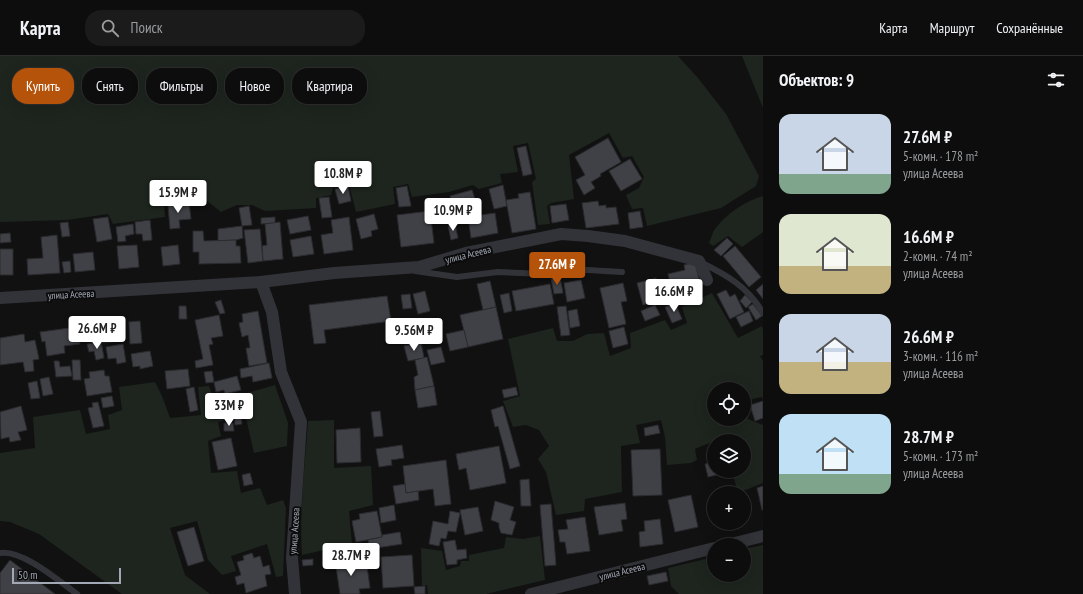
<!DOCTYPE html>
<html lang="ru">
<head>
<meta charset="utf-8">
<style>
  body { margin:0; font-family:"PT Sans Narrow",sans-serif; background:#1b1b1c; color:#f1f3f6; height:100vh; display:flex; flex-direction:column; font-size:15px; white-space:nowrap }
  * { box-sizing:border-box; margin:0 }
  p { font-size:13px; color:#9a9c9e }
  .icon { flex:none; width:22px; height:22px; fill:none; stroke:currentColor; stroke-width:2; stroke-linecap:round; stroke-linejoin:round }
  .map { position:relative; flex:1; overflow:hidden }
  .panel { display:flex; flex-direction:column; background:#0d0d0e; width:320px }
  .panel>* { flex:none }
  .guide { position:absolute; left:12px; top:12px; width:380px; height:36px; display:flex; gap:8px }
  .buttons { position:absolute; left:707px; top:326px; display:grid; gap:8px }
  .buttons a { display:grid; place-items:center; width:44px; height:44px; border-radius:50%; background:#0d0d0e; box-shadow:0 4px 16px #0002,0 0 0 1px #2d2d2e; font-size:20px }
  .scale { position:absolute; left:12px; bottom:10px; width:109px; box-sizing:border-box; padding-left:4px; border:2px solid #a2a8b4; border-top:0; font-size:11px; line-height:14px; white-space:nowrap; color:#a2a8b4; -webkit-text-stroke:3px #0c0c0d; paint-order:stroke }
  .price { position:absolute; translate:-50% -34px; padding:0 9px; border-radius:4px; background:#fff; color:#222; font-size:13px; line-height:26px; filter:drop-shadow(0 1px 2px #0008) }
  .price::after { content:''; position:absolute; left:50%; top:24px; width:12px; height:9px; margin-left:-6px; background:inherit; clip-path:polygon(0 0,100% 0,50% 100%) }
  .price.selected { background:#b45309; color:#fff }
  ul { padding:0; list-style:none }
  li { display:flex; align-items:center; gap:12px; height:100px; padding:0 16px }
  li span { display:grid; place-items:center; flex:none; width:112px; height:80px; border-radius:12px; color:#555 }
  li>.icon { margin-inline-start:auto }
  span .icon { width:48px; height:48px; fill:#fffc; stroke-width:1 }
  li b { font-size:17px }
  h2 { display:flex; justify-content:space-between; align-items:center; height:48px; padding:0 16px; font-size:17px }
  .pill { padding:0 14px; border-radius:16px; background:#0d0d0e; box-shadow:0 4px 16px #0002,0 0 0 1px #2d2d2e; font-size:14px; line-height:36px }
  .pill.selected { background:#b45309; color:#fff }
  header { display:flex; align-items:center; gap:24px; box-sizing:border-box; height:56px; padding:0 20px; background:#0d0d0e; border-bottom:1px solid #2d2d2e }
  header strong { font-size:19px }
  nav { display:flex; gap:22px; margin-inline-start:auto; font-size:14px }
  .search { width:280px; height:36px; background:#1b1b1c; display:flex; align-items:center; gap:10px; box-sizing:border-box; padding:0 14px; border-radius:16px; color:#9a9c9e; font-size:15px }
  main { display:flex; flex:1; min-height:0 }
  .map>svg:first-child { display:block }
  .green { fill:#1d251e }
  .building { fill:#404146; stroke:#2b2b2f }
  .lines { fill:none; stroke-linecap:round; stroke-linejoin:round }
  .lane { stroke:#323338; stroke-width:6 }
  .street { stroke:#323338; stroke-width:12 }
  .labels { text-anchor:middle; stroke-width:4; stroke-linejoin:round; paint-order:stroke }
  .street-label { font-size:10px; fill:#a2a8b4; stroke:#0c0c0d }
</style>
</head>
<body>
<header>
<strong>Карта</strong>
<div class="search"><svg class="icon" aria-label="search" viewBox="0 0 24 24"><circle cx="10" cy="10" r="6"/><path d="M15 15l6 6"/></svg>Поиск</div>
<nav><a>Карта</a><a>Маршрут</a><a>Сохранённые</a></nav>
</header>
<main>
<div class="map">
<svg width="763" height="538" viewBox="0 0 763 538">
  <rect width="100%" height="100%" fill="#111112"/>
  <g class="green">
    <polygon points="0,0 678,0 698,22 726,58 759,120 756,130 721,152 647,170 643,152 632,153 626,139 639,132 644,121 632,100 623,102 609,77 569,99 574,143 551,147 547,150 550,168 538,169 532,126 536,123 528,87 513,90 518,116 500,118 502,127 479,133 473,129 449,136 412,141 408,128 393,131 395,148 356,156 349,128 333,132 331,139 316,142 316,152 265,155 252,149 237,149 221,156 207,145 196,128 178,132 180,145 164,148 165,161 113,168 108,158 67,164 0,166"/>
    <polygon points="742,0 763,0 763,52"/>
    <path d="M 763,140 L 763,176 L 742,191 L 728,180 L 713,190 L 709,187 C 711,183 712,177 715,173 C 726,158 745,145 763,140 Z"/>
    <polygon points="712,237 738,282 762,270 763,274 763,299 760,300 763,305 763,343 761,341 744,345 744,333 714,333 714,363 744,363 744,351 748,363 763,369 763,427 738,437 732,415 744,415 744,385 714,385 695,393 697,404 691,407 667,409 665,381 661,364 636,369 640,387 621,390 622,436 585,443 584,455 556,459 546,416 538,403 549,390 539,374 526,369 513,371 503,345 520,340 508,283 553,272 557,285 573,285 587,278 604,277 610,300 631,292 630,277 665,264 671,274 687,267 682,251"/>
    <polygon points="155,326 162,340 170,362 201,359 198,331 209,330 214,343 247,337 275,329 288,367 287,390 254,397 244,353 228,357 227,364 218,366 221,380 208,385 211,417 237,415 241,437 260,432 267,449 283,444 286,452 283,520 276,521 267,488 231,500 236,515 222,519 208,504 197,465 170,472 185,519 210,538 122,538 39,478 10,466 0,465 0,397 35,392 33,361 80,354 86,378 110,373 108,359 122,354 119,331"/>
    <path d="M 334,364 L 334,412 L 371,410 L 373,449 L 349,455 L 352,488 L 302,499 C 299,454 305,409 308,365 Z"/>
    <polygon points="540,480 545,524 486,538 428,538 427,529 422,530 421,492 442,495 446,514 460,510 461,505 469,505 469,499 504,492 506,481 523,483"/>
    <polygon points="763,489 763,538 679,538 671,530 668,512 714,501 714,519 744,519 744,493"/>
  </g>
  <g class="building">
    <polygon points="608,82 621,106 600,118 601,120 591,126 595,132 584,139 576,124 585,119 575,101"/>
    <polygon points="526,90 532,118 523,120 517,92"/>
    <polygon points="630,103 642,123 621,135 609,115"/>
    <polygon points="503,129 507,150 494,153 489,133"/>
    <polygon points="191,130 194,143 185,144 183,132"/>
    <polygon points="348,130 351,145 339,148 335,133"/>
    <polygon points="407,130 411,150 399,151 396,132"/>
    <polygon points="472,134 475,143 464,147 465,150 454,153 450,140"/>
    <polygon points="530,136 536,173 512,177 506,144 519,142 518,138"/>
    <polygon points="329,141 332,161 322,162 319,142"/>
    <polygon points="598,145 599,150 606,149 606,152 616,151 619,168 586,172 582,147"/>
    <polygon points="189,147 191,163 179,164 180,172 170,173 168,149"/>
    <polygon points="566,148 569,164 552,167 550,150"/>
    <polygon points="249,150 252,169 242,170 239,152"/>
    <polygon points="447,153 450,165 437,168 434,156"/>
    <polygon points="430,155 434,187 401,191 397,159"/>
    <polygon points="640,155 643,171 630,173 628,157"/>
    <polygon points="495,157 498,177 471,182 468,161"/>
    <polygon points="374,158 378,173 371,175 372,180 361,183 356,163"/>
    <polygon points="308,160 311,174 290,178 287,164"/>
    <polygon points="108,161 112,183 97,186 93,163"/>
    <polygon points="275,161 275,167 261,168 261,162"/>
    <polygon points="349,161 353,194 324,198 321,179 333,177 331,164"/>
    <polygon points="150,164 152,184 143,185 142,178 136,178 135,166"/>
    <polygon points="68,166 70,180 62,181 60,167"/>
    <polygon points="280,166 283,203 263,205 262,190 267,189 265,168"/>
    <polygon points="133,168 134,178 125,180 126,185 118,186 116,171"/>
    <polygon points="455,168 458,182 451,184 448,170"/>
    <polygon points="242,170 243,182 236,184 218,185 218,173"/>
    <polygon points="260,173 263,205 248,207 244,174"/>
    <polygon points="193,175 203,175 204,185 236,184 236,190 240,190 241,207 199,208 199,196 193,196"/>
    <polygon points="10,177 11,186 0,187 0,178"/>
    <polygon points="57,179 60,217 28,219 27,203 43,202 41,181"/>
    <polygon points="311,180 314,198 293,201 290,184"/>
    <polygon points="727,182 733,188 721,200 714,194"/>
    <polygon points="137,189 139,211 119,213 117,190"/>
    <polygon points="178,189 180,208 163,210 161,191"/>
    <polygon points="735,190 761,221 749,231 723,200"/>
    <rect x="0" y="193" width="13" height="26"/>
    <polygon points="93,196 95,214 75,216 73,198"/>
    <polygon points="70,205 71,216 64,217 62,206"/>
    <polygon points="695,206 701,231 673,238 668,218 685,214 684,209"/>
    <polygon points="560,221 563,237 554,238 551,222"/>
    <polygon points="656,222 662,244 643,249 637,227"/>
    <polygon points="581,224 585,242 567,246 564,227"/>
    <polygon points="490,225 496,251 483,254 477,228"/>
    <polygon points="623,227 627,245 621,246 626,268 609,272 600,232"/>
    <polygon points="550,228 554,248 516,255 512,235"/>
    <polygon points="763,228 763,243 756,234"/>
    <polygon points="726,234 730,241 735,238 744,256 730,263 717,238"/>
    <polygon points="425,235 430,255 418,258 413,238"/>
    <polygon points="509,237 512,255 504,257 500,239"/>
    <polygon points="410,238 412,252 403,253 401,239"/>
    <polygon points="745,239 752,246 746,252 740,245"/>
    <polygon points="387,240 391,265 324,274 326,287 314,288 309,249"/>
    <polygon points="221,244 225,257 220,258 215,246"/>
    <polygon points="675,247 682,263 672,267 665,251"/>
    <polygon points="753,248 762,260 756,264 748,251"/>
    <polygon points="655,249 660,259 645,265 641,255"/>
    <polygon points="179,250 186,250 187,263 179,263"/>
    <polygon points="566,250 570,279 561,280 557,251"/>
    <polygon points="496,251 503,283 468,291 460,259"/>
    <polygon points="577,253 580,270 570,272 568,255"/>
    <polygon points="258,255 267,307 249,310 246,292 250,292 248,279 242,281 239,267 243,266 242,258"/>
    <polygon points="749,255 753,265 741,271 736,261"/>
    <polygon points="219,259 223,280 211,282 213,288 209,289 213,309 196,312 195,305 203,303 195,264"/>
    <polygon points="140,265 142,287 130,288 129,266"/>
    <polygon points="118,267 120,285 103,287 101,268"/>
    <polygon points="99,268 101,283 86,285 84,270"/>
    <polygon points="77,271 80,288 64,290 65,297 47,300 45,285 42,286 40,276"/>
    <polygon points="624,271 628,288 613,292 609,275"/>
    <polygon points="464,274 468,291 450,295 446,278"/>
    <polygon points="24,278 25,286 35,284 39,303 33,304 34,315 25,316 23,306 0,309 0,282"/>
    <polygon points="101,285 104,302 96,304 94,295 89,296 87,288"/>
    <polygon points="421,286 424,302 408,305 404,290"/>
    <polygon points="123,288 126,306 117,308 116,302 108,303 106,291"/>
    <polygon points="441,291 445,306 431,309 427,294"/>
    <polygon points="150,295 153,310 140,313 140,310 133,311 131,298"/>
    <polygon points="427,301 434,330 415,334 414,321 418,319 415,304"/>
    <polygon points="72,304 80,304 81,324 73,324"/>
    <polygon points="54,305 59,305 60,311 70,310 72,320 56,321"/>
    <polygon points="269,307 272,322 253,326 252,320 241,322 240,313"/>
    <polygon points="188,313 190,330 167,333 165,315"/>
    <polygon points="104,314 105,320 109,320 112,336 87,340 84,323 90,322 89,316"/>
    <polygon points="212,315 214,326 206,327 204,316"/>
    <polygon points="237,320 241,334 225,338 224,334 216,336 214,326"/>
    <polygon points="49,321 53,338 43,340 40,323"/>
    <polygon points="37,325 40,342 31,343 28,327"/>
    <polygon points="434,330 437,349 418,352 415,334"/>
    <polygon points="194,331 198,354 190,356 186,333"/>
    <polygon points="516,331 518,339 504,342 502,334"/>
    <polygon points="112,340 114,350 103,352 101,342"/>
    <polygon points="763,345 763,362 755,365 750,349"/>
    <polygon points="98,346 104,370 93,372 88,352 93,351 92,347"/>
    <polygon points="21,350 27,374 18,376 21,384 10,386 9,381 1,383 0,356"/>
    <polygon points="503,350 520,410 510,413 498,370 495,371 491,354"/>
    <polygon points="380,355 383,380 374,381 371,356"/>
    <polygon points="240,357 242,368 235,369 234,358"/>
    <polygon points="224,367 233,367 234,375 224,375"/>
    <polygon points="658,369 660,377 645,380 644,372"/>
    <polygon points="360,372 361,406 337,407 336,374"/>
    <polygon points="231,382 237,410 218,414 212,386"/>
    <polygon points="402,389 404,402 391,404 392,409 379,411 376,393"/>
    <polygon points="499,390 506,427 470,434 466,412 459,414 456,398"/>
    <polygon points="660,393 662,439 633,440 631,394"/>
    <polygon points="446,404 451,448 435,450 433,433 406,437 403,410"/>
    <polygon points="714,406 714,415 729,416 708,421 705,408"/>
    <polygon points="250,417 253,428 244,430 242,419"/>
    <polygon points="529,423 531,450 521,450 520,424"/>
    <polygon points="405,428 406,437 418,435 419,444 396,448 393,430"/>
    <polygon points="763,430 763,454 762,454 757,432"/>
    <polygon points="691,439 698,471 675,476 668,444"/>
    <polygon points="710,444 714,444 714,459"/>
    <polygon points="495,445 514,451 510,464 516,466 512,479 501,477 499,471 499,467 491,464"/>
    <polygon points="625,447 627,463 621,464 623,475 599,479 594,451"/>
    <polygon points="551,448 556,509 545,510 540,449"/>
    <polygon points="394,449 396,464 381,467 379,452"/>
    <polygon points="478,451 483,475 465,479 460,454"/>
    <polygon points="377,455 382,481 356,486 352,465 360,463 359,458"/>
    <polygon points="450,455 460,457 456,476 448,475 446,483 441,482 439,490 429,488 433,465 448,468"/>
    <polygon points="585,461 590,495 567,498 565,486 560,486 558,474 568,473 566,464"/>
    <polygon points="660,463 663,488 640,491 639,476 645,475 644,465"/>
    <polygon points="194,471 204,505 188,510 177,476"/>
    <polygon points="400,476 402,488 370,493 368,484 382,481 382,479"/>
    <polygon points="455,484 457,494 466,493 467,502 457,504 457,508 447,509 443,486"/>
    <polygon points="364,493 365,500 353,502 352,495"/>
    <polygon points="252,497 254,502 260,500 263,511 269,509 271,518 265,519 267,530 246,537 244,527 237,529 235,521 241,519 237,506 244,504 243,500"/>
    <polygon points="412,499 414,530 383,532 381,501"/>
    <polygon points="351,501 353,512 367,510 370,532 359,533 360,538 340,538 335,504"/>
    <polygon points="313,503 313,509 303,510 302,504"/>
    <polygon points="10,504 55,538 0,538 0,517"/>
    <polygon points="666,516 668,525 649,529 647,520"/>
    <polygon points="425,530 425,538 415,538 414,531"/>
  </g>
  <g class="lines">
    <g class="lane">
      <path d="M 700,206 C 727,219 748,231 763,257"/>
      <polyline points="415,215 457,221 498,216 545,218 570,213 622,216"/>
      <path d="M 0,497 C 22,493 59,525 77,538"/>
    </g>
    <g class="street">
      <polyline points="261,226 272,256 281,316 301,366 292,502 295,538"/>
      <polyline points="0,242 261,226 334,217 419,211 466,197 561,178 588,180 625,185 699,205 707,224"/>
      <polyline points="727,489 763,480"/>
      <polyline points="531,538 714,492"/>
    </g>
  </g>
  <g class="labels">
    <g class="street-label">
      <text transform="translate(468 198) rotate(-14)" y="4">улица Асеева</text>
      <text transform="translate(71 238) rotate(-3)" y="4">улица Асеева</text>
      <text transform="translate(294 475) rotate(-86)" y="4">улица Асеева</text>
      <text transform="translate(622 515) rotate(-14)" y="4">улица Асеева</text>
    </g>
  </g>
</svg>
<div class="buttons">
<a><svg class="icon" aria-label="locate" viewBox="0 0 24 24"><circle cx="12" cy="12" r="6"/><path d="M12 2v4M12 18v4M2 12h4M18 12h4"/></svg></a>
<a><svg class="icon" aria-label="layers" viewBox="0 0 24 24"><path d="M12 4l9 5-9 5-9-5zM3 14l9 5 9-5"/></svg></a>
<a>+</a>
<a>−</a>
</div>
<div class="scale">50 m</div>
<b class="price" style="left:343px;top:139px">10.8M ₽</b>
<b class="price" style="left:178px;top:158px">15.9M ₽</b>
<b class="price" style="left:453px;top:176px">10.9M ₽</b>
<b class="price selected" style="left:557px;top:230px">27.6M ₽</b>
<b class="price" style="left:674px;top:257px">16.6M ₽</b>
<b class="price" style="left:97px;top:294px">26.6M ₽</b>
<b class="price" style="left:414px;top:296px">9.56M ₽</b>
<b class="price" style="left:229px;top:371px">33M ₽</b>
<b class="price" style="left:351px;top:521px">28.7M ₽</b>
<div class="guide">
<a class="pill selected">Купить</a>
<a class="pill">Снять</a>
<a class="pill">Фильтры</a>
<a class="pill">Новое</a>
<a class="pill">Квартира</a>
</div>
</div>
<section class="panel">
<h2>Объектов: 9<svg class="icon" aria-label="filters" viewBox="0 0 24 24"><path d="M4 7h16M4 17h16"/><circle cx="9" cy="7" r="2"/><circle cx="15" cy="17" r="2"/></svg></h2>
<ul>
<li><span style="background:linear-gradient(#c9d6e8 75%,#7fa58c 0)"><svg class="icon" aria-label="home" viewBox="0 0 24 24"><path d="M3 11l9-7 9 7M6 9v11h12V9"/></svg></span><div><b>27.6M ₽</b><p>5-комн. · 178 m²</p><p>улица Асеева</p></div></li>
<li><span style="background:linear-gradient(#dfe7d0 65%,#c2b280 0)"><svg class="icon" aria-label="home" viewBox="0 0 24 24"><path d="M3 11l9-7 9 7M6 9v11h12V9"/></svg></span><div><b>16.6M ₽</b><p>2-комн. · 74 m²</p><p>улица Асеева</p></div></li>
<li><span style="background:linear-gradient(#c9d6e8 60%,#c2b280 0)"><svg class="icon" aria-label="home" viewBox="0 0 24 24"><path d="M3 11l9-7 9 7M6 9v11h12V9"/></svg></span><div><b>26.6M ₽</b><p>3-комн. · 116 m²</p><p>улица Асеева</p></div></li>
<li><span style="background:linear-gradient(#bfe0f5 75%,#7fa58c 0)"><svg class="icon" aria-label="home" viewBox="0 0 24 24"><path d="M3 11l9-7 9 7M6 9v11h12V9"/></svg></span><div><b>28.7M ₽</b><p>5-комн. · 173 m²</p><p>улица Асеева</p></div></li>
</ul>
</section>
</main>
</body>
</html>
